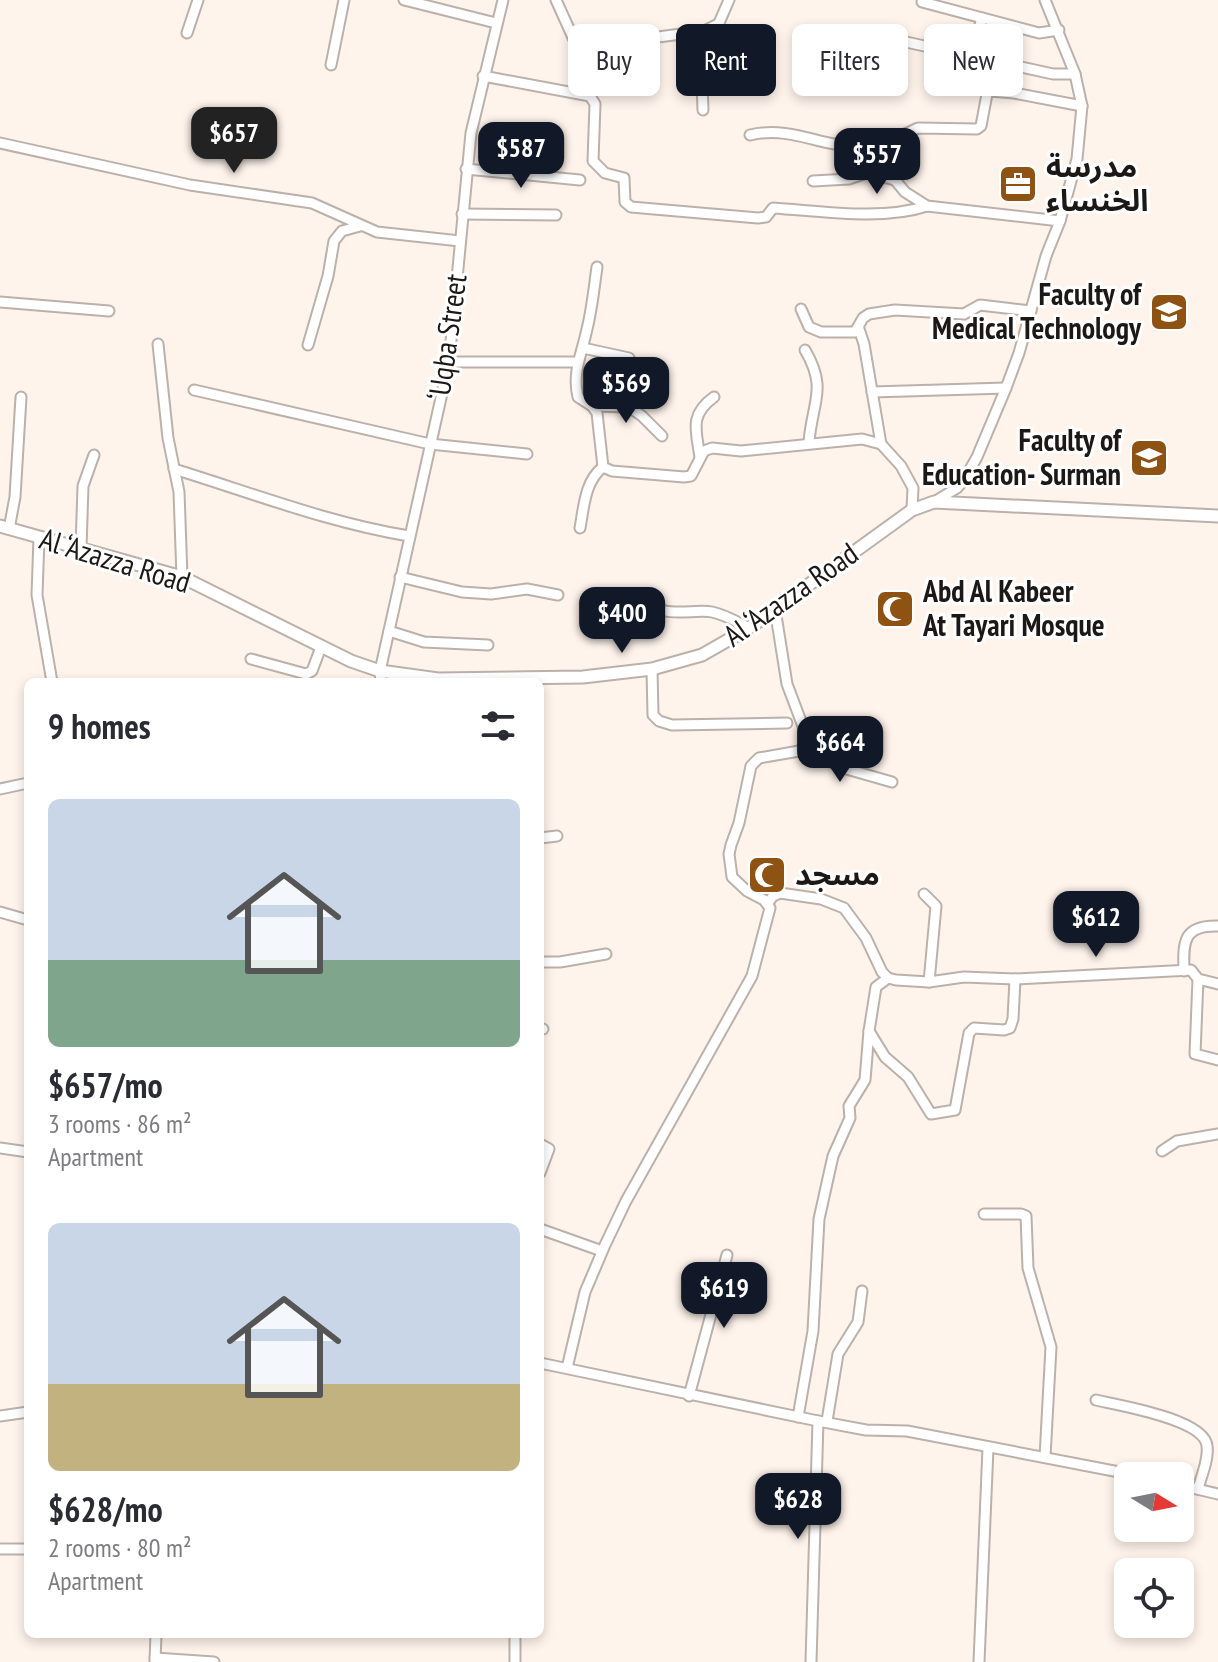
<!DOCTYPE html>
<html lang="en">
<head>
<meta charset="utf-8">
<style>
  body { margin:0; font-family:"PT Sans Narrow","Noto Sans Arabic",sans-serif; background:#f2f2f3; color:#2b2b33; height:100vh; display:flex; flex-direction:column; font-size:30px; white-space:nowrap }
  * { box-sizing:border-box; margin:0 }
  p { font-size:26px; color:#7c7c81 }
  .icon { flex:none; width:44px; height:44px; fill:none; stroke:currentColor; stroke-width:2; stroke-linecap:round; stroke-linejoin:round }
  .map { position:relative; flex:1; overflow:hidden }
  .drawer { position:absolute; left:24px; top:678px; width:520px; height:960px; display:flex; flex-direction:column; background:#fff; border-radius:12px; box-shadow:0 4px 12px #0003 }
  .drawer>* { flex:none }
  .top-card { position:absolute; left:568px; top:24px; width:530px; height:72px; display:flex; gap:16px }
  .needle { width:52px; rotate:100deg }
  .buttons { position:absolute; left:1114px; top:1462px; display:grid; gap:16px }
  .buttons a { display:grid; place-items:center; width:80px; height:80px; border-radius:12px; background:#fff; box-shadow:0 4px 12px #0003; font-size:40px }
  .price { position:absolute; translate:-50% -68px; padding:0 18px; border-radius:16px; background:#111827; color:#fff; font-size:26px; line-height:52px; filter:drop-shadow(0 2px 4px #0008) }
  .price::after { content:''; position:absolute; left:50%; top:48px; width:24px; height:18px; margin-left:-12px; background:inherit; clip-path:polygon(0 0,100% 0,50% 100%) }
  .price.on { background:#222; color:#fff }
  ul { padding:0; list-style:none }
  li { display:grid; align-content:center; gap:16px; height:424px; padding:0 24px }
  li span { display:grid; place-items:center; height:248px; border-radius:12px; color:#555 }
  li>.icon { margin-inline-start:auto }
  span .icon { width:144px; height:144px; fill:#fffc; stroke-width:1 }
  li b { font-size:34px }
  h2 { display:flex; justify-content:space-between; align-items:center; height:96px; padding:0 24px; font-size:34px }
  .chip { padding:0 28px; border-radius:12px; background:#fff; box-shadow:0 4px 12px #0003; font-size:28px; line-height:72px }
  .chip.on { background:#111827; color:#fff }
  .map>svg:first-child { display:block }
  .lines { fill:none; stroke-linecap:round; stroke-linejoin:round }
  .minor-casing { stroke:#bcb1aa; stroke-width:13 }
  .tertiary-casing { stroke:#bcb1aa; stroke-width:15 }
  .minor { stroke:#fff; stroke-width:9 }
  .tertiary { stroke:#fff; stroke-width:11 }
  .labels { text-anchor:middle; stroke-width:6; stroke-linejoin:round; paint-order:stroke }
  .poi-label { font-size:30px; font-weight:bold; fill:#1b1815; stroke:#fff; text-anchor:start }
  .street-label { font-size:30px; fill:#1b1815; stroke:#fff }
</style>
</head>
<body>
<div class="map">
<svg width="1218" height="1662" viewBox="0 0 1218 1662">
  <rect width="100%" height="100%" fill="#fff4ec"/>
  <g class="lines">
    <g class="minor-casing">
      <g id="minor">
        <polyline points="404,0 496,23"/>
        <polyline points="556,0 575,42"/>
        <polyline points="922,2 1039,33 1059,30"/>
        <polyline points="187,33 198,0"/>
        <polyline points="643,39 704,31 718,24"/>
        <polyline points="906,42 1053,74 1075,74"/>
        <polyline points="971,56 982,18"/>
        <polyline points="331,65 344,0"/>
        <path d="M 483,76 L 590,96 L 595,104 L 593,161 L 605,173 L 624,178 L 625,202 L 631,207 L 758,218 L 766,217 L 773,208 C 821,211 881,221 927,206"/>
        <polyline points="703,110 702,81 709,46 729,0"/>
        <path d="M 750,135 C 775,129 797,135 820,141 C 844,147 866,147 889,157 L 895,180 L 905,192 L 927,206 L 1060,221"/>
        <polyline points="0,143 190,185 312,203 377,232 460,241"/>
        <polyline points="889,157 903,135 918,128 977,129 981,126 987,94 990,91 1014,93 1082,106"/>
        <polyline points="466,169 580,180"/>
        <polyline points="813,181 849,179 866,173 895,180"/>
        <polyline points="462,214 556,215"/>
        <path d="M 597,267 C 594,288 592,309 587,329 C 582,353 572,373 578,397 L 592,406 L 597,413 L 603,467 L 612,471 L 684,477 L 691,476 L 704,451 L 712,448 L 741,451 L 862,439 L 881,444 L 901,466 L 913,488 L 912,510"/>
        <polyline points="0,302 109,311"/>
        <polyline points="801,309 809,327 821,332 855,332 863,318 869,314 895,310 964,314 980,305 1031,311"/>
        <polyline points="859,329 864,344 881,444"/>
        <polyline points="158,344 168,438 179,492 182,577"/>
        <polyline points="308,345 328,276 334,241 342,231 360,226"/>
        <polyline points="583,348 629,358"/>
        <path d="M 805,350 C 828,389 812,402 809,442"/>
        <polyline points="449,362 577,362"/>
        <polyline points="194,390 430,444 527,454"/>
        <polyline points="872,392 1006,388"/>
        <polyline points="592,406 629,407 642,416 662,436"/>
        <path d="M 700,457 C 696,430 689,415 714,397"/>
        <path d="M 174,469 C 252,493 329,523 409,536"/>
        <polyline points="934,502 957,488 964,480 977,457 1006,388 1019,353 1046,256 1060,221 1077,159 1082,106 1075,74 1045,0"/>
        <path d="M 580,528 C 584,506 585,481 603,467"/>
        <polyline points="9,529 15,497 21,397"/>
        <polyline points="39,538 37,595 52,682"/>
        <polyline points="81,548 83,486 94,455"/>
        <polyline points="400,577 462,592 491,594 527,589 558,595"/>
        <path d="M 647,595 C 656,622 692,608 712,612 C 726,615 737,622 749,628"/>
        <polyline points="389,631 424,642 488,645"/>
        <polyline points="251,659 306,674 312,671 321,647"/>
        <polyline points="652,669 653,715 659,721 672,725 787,723"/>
        <polyline points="381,682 380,671 449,362 471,133 503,0"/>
        <polyline points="799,751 819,756 843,768 892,782"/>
        <polyline points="0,789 28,783"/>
        <polyline points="540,838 557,836"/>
        <polyline points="924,894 936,906 929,982"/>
        <polyline points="768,903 773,896 780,893 821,899 844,908 866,938 882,972 888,978 896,980 929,982 964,977 1015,979 1191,970 1198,979 1195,1054 1218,1060"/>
        <polyline points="0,912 28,920"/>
        <polyline points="540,962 560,962 606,954"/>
        <path d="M 1184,971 C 1183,942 1183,925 1218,926"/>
        <polyline points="1198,979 1218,984"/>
        <polyline points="540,1029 543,1029"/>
        <polyline points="869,1031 885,1057 908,1077 931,1114 955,1110 969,1033 974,1028 1004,1030 1010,1028 1013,1019 1015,979"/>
        <polyline points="540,1144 549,1149 540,1173"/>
        <polyline points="0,1148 28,1152"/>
        <polyline points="1162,1151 1177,1141 1218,1134"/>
        <polyline points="984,1214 1021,1214 1026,1216 1028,1268 1051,1347 1045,1457"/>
        <polyline points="540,1229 602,1251"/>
        <polyline points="540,1363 818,1421 866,1430 907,1431 1140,1476"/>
        <polyline points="567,1368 585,1292 605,1245 626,1201 752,976 770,908 764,900 747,891 732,877 729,854 731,845 739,823 751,766 759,758 799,751 806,745 807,737 787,684 775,609"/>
        <polyline points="689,1396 727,1255"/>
        <path d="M 1096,1400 C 1117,1405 1205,1419 1207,1446 C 1209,1459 1201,1477 1198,1489"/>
        <polyline points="0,1416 28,1412"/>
        <polyline points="798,1417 813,1331 819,1219 833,1156 850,1118 849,1106 865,1080 869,1031 876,987 888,978"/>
        <polyline points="827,1421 838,1354 858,1322 862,1291"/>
        <polyline points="1180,1485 1218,1494"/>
        <polyline points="0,1549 28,1549"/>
        <polyline points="515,1634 515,1662"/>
        <polyline points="155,1658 214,1662"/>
        <polyline points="155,1662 156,1634"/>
        <polyline points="811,1662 818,1421"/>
        <polyline points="979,1662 988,1448"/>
      </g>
    </g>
    <g class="tertiary-casing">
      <polyline id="tertiary" points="0,526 182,577 351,661 380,671 438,679 583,677 652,669 702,655 749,628 912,510 934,502 1218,516"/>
    </g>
    <use href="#minor" class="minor"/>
    <use href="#tertiary" class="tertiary"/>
  </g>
  <defs>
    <g id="office-square" transform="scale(2)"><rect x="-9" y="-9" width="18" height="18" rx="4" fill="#8e5212" stroke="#fff"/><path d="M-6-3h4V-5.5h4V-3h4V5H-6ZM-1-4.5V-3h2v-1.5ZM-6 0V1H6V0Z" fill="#fff"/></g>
    <g id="university-square" transform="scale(2)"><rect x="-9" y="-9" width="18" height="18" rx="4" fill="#8e5212" stroke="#fff"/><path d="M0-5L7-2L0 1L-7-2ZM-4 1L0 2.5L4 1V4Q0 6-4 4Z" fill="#fff"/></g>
    <g id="mosque-square" transform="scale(2)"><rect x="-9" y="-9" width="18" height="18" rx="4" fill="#8e5212" stroke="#fff"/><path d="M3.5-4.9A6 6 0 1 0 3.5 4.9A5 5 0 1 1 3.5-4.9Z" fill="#fff"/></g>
  </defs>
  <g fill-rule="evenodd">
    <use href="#office-square" x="1018" y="184"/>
    <use href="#university-square" x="1169" y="312"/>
    <use href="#university-square" x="1149" y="458"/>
    <use href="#mosque-square" x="895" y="609"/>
    <use href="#mosque-square" x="767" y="875"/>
  </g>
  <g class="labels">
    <g class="poi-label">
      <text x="1046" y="177">مدرسة<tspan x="1046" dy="34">الخنساء</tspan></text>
      <text x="1141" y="305" text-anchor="end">Faculty of<tspan x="1141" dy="34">Medical Technology</tspan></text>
      <text x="1121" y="451" text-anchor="end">Faculty of<tspan x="1121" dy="34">Education- Surman</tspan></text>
      <text x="923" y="602">Abd Al Kabeer<tspan x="923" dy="34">At Tayari Mosque</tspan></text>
      <text x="795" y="885">مسجد</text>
    </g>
    <g class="street-label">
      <text transform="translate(448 337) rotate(-82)" y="10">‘Uqba Street</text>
      <text transform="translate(115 561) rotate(17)" y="10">Al ‘Azazza Road</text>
      <text transform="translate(791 595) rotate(-35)" y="10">Al ‘Azazza Road</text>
    </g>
  </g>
</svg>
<div class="buttons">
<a><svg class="needle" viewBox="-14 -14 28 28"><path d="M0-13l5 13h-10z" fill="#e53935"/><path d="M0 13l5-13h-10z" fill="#7c7c81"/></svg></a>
<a><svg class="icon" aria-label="locate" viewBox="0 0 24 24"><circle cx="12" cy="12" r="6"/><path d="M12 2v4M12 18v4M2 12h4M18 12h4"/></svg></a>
</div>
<b class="price on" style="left:234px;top:175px">$657</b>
<b class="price" style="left:521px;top:190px">$587</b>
<b class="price" style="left:877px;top:196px">$557</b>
<b class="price" style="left:626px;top:425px">$569</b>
<b class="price" style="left:622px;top:655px">$400</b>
<b class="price" style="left:840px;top:784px">$664</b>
<b class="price" style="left:1096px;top:959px">$612</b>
<b class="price" style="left:724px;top:1330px">$619</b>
<b class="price" style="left:798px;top:1541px">$628</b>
<div class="top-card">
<a class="chip">Buy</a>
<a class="chip on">Rent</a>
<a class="chip">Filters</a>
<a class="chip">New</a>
</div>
<section class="drawer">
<h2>9 homes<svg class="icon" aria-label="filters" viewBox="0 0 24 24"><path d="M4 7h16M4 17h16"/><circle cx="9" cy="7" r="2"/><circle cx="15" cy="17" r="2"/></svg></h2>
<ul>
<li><span style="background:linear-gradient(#c9d6e8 65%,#7fa58c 0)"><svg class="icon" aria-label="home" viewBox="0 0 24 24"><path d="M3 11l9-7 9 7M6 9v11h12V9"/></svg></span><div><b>$657/mo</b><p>3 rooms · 86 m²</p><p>Apartment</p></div></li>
<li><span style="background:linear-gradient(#c9d6e8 65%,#c2b280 0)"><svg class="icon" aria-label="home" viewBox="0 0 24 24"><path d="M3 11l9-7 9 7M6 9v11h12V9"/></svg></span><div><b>$628/mo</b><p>2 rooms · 80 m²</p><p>Apartment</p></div></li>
</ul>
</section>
</div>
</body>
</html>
